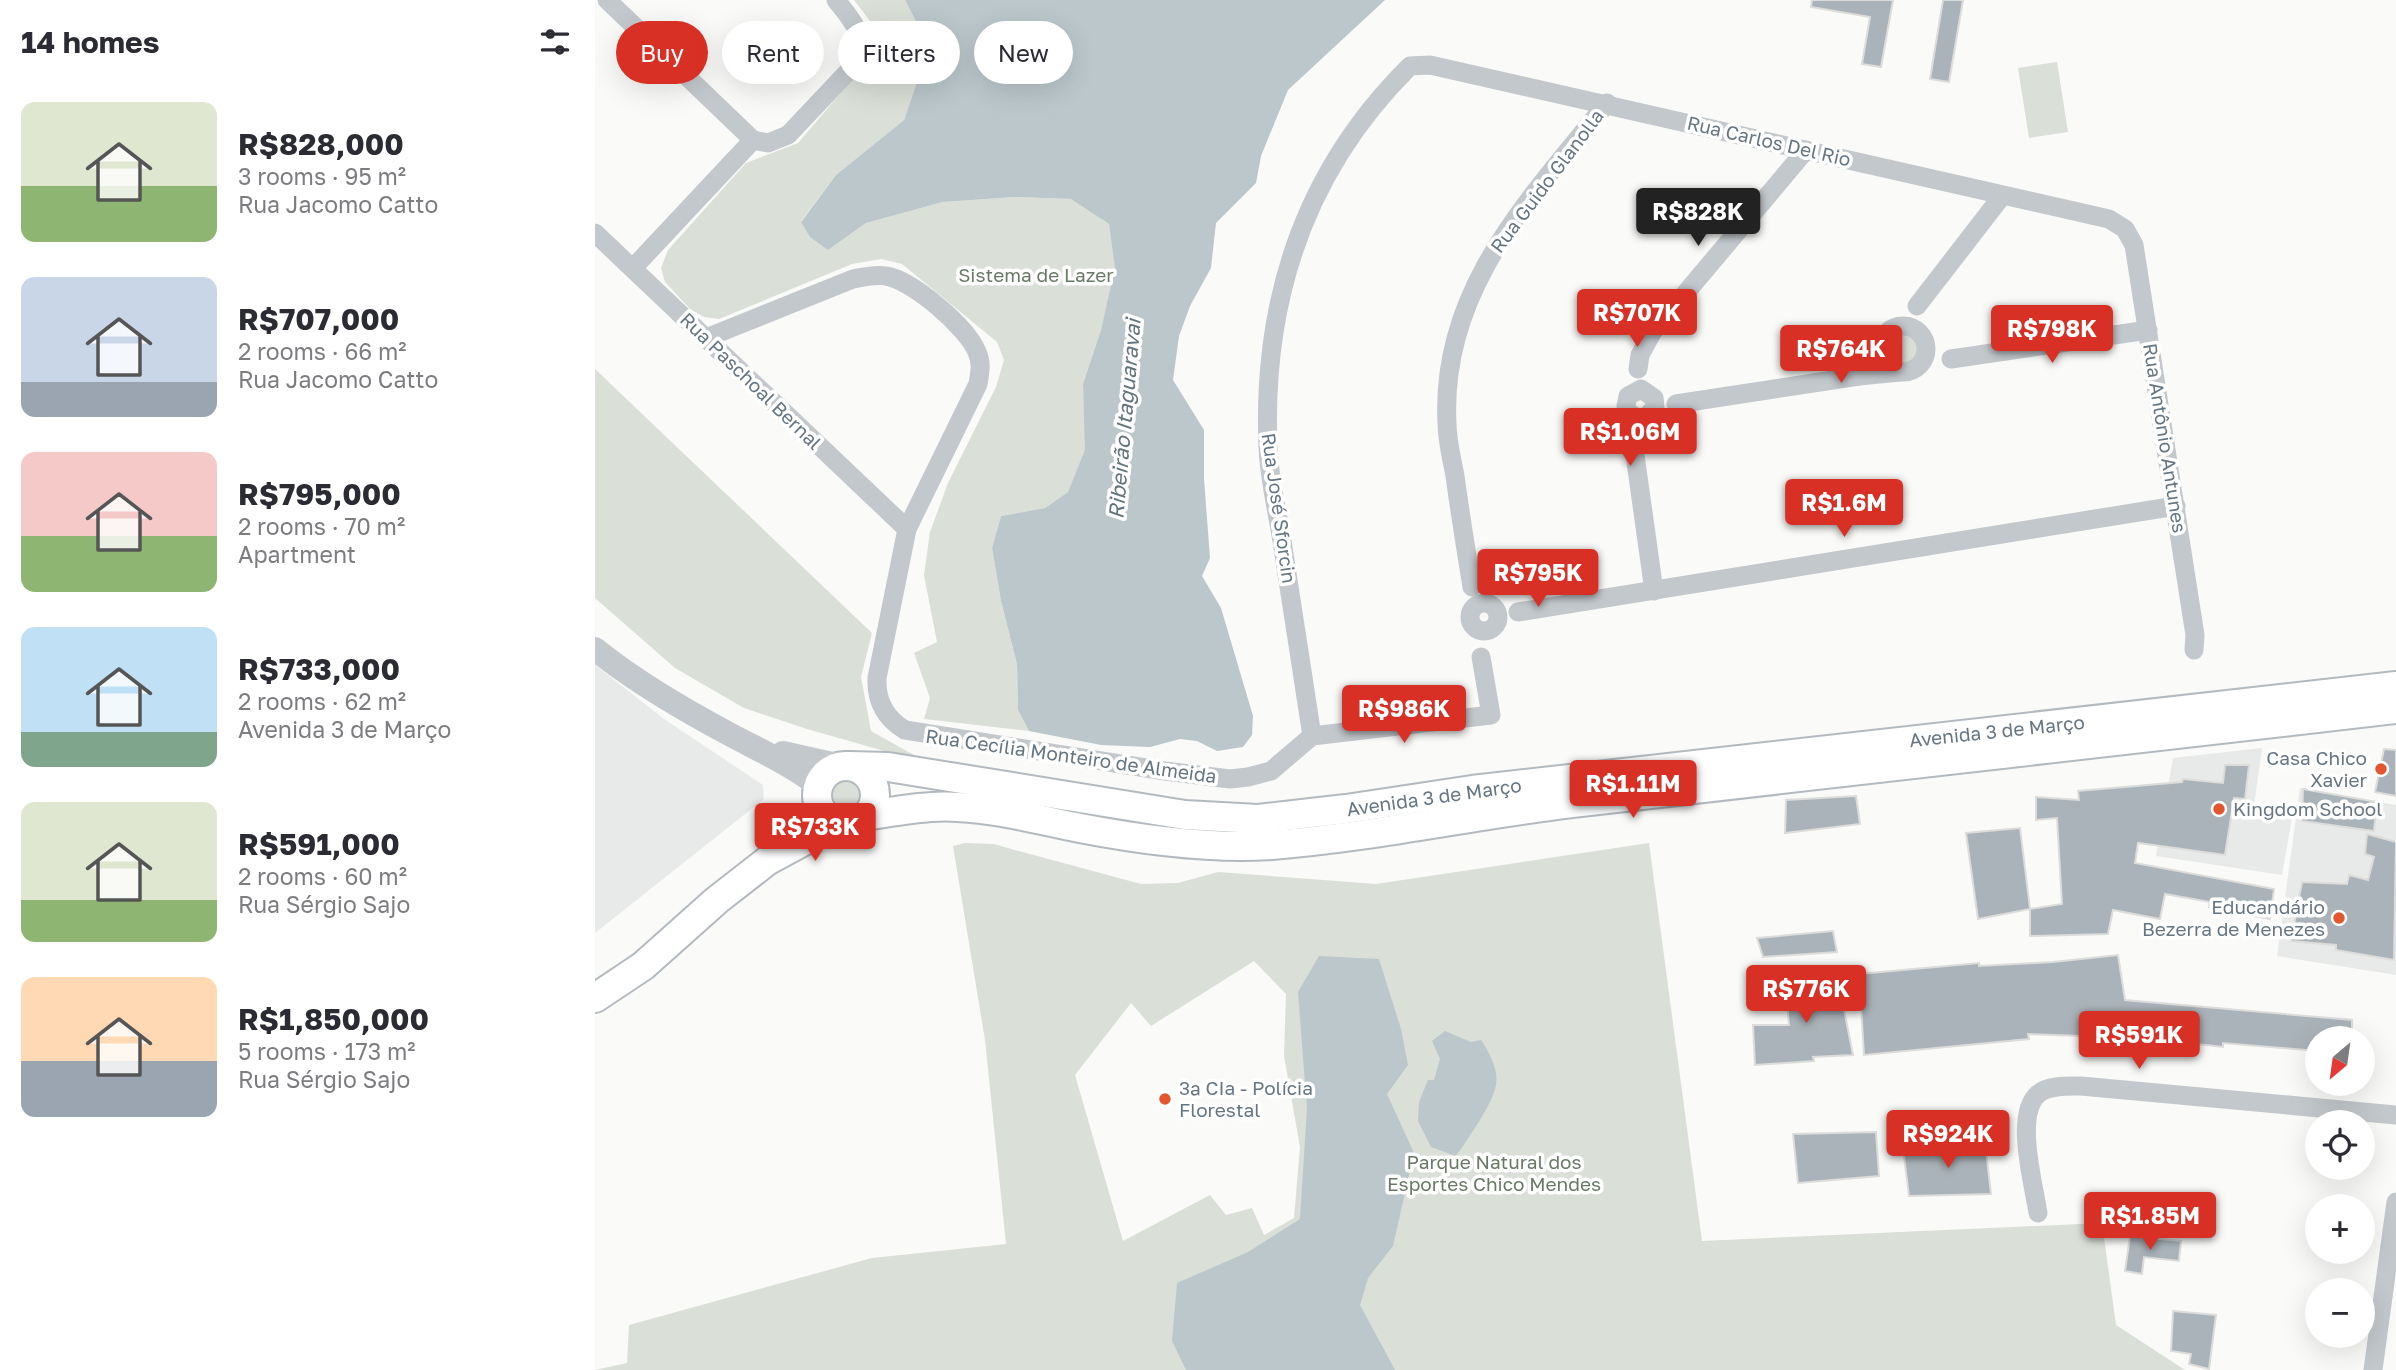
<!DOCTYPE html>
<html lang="en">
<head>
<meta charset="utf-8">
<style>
  body { margin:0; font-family:"Golos Text",sans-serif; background:#f2f2f3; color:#2b2b33; height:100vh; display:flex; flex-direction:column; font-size:26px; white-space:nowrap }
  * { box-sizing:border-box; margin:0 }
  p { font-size:23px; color:#7c7c81 }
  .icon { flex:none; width:38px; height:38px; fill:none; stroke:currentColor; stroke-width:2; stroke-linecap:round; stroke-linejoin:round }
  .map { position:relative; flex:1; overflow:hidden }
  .details { display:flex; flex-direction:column; background:#fff; width:595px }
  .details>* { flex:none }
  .hud { position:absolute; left:21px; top:21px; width:665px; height:63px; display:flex; gap:14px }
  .needle { width:46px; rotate:209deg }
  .buttons { position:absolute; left:1710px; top:1026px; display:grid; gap:14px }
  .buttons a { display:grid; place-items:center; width:70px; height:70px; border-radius:50%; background:#fff; box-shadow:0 7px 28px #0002; font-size:35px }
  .price { position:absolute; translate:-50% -60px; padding:0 16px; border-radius:7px; background:#d93025; color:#fff; font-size:23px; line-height:46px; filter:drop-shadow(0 2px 4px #0008) }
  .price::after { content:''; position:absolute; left:50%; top:42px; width:21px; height:16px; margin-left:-10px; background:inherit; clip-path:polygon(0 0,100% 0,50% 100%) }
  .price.on { background:#222; color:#fff }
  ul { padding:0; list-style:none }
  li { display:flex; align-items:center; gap:21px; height:175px; padding:0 21px }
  li span { display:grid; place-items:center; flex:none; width:196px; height:140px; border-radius:14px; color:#555 }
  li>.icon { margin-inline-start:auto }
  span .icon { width:84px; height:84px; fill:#fffc; stroke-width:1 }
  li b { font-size:30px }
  h2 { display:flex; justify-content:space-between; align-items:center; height:84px; padding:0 21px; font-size:30px }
  .tag { padding:0 24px; border-radius:32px; background:#fff; box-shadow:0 7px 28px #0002; font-size:24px; line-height:63px }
  .tag.on { background:#d93025; color:#fff }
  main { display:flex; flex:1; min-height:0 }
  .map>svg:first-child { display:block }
  .built { fill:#e8e9e9 }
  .green { fill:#dadfd7; fill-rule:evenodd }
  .water { fill:#bbc7cb }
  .building { fill:#aab3b9; stroke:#dcdcda; stroke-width:2 }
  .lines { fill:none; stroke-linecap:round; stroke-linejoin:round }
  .secondary-casing { stroke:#b3babf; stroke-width:32 }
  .minor { stroke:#c3c8cc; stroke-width:19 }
  .tertiary { stroke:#c3c8cc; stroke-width:24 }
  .secondary { stroke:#fff; stroke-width:28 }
  .poi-dot { fill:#e4572e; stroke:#fff; stroke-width:2.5 }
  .labels { text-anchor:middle; stroke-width:7; stroke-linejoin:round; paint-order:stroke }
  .street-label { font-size:19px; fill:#657683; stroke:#fff }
  .park-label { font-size:19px; fill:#687a64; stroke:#fff }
  .poi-label { font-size:19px; fill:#657683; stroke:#fff; text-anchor:end }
  .water-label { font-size:21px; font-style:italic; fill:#60757c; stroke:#fff }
</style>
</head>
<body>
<main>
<section class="details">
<h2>14 homes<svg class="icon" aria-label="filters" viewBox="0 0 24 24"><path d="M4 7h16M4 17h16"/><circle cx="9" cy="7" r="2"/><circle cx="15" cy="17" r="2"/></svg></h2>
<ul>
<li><span style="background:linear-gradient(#dfe7d0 60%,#8fb573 0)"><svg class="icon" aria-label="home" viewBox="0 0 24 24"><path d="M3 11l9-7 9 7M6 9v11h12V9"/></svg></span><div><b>R$828,000</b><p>3 rooms · 95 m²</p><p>Rua Jacomo Catto</p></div></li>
<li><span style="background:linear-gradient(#c9d6e8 75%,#9aa5b1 0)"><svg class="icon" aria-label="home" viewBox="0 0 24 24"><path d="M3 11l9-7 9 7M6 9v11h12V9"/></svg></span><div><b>R$707,000</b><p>2 rooms · 66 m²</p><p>Rua Jacomo Catto</p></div></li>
<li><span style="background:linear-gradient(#f6c9c9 60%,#8fb573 0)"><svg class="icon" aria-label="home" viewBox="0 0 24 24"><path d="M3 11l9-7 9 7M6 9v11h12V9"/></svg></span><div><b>R$795,000</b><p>2 rooms · 70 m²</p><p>Apartment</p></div></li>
<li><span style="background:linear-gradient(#bfe0f5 75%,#7fa58c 0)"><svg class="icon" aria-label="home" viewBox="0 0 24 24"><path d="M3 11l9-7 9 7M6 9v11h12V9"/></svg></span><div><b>R$733,000</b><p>2 rooms · 62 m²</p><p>Avenida 3 de Março</p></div></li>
<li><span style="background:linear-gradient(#dfe7d0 70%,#8fb573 0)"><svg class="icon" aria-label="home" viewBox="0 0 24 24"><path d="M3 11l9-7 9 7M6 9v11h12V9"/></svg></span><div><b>R$591,000</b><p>2 rooms · 60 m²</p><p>Rua Sérgio Sajo</p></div></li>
<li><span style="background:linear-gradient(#ffd9b3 60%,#9aa5b1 0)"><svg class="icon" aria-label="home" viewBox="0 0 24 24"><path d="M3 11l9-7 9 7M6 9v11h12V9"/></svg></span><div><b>R$1,850,000</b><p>5 rooms · 173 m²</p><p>Rua Sérgio Sajo</p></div></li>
</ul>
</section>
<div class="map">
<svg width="1801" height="1370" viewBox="0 0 1801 1370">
  <rect width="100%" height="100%" fill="#fafaf8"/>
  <g class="built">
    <polygon points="0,665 69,719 168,785 169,799 0,933"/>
    <polygon points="1667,748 1659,806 1698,812 1687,875 1561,856 1578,758"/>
    <polygon points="1705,788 1801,805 1801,975 1682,956"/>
  </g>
  <g class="green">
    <polygon points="259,0 310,0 334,47 309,120 241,175 206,221 233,250 271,223 348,202 420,197 477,199 514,224 521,268 506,330 488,384 491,450 473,492 450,508 406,516 397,548 406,601 422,664 423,710 434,731 329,719 335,698 319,653 342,642 329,575 335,532 353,483 401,387 409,360 402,342 307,264 286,259 257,264 124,319 109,317 95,309 70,282 66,268 73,250 151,163 203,143 273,61 280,40 275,21"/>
    <polygon points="1462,62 1473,132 1434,138 1423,68"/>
    <circle cx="1308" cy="349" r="18"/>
    <polygon points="0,369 277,633 266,677 276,731 335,764 212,729 149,708 80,668 0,598"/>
    <circle cx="253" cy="795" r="19"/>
    <path d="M 370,843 L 398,844 L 546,884 L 583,883 L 623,872 L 781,884 L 1054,843 L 1107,1241 L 1507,1223 L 1521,1325 L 1590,1370 L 0,1370 L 32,1363 L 34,1325 L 277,1258 L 411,1244 L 390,1040 L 358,846 ZM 659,961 L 691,994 L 689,1056 L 705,1147 L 699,1218 L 669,1235 L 657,1208 L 631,1215 L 615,1195 L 528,1241 L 480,1075 L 536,1003 L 556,1026 Z"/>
  </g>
  <g class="water">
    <polygon points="310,0 790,0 693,90 666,156 661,183 621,223 616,268 595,306 584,336 578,380 609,430 609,479 615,558 607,576 626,608 658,716 657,735 648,747 622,751 602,741 585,739 555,747 506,745 434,731 423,710 422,664 406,601 397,548 406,516 450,508 473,492 490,450 488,384 506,330 520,268 514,224 476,199 420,197 348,202 271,223 233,250 215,237 206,222 241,175 309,120 334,47"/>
    <polygon points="724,956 784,959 806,1029 813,1065 792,1094 819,1153 798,1246 773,1278 765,1305 800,1370 591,1370 577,1341 582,1283 653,1252 705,1219 712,1109 703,992"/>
    <path d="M 850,1031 L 876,1042 L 886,1040 C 894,1052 904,1070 901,1085 C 898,1104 872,1140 861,1156 L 836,1147 L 823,1121 L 824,1102 L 833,1080 L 839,1080 L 845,1059 L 837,1041 Z"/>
  </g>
  <g class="building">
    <polygon points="1217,0 1298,0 1286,67 1267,64 1275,17 1216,7"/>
    <polygon points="1348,0 1368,0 1354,82 1335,79"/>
    <polygon points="1789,749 1801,750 1801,796 1780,792"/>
    <polygon points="1630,765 1654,765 1650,799 1639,798 1630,855 1543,843 1540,863 1679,889 1675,919 1614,907 1615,902 1570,894 1565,919 1518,910 1513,934 1435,936 1435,909 1467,904 1462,818 1441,820 1441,797 1484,800 1483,791 1587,782 1588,779 1628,783"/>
    <polygon points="1708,789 1782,802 1779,831 1707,821"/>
    <polygon points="1261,796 1265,824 1190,833 1191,800"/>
    <polygon points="1425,828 1435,909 1383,919 1371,833"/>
    <polygon points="1772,834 1801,842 1799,960 1741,950 1741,945 1696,941 1707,882 1752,884 1754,875 1773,880 1779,857 1770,854"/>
    <polygon points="1238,931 1242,952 1168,957 1162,938"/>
    <polygon points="1523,955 1530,1000 1757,1020 1757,1038 1722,1038 1722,1051 1628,1043 1628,1047 1576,1041 1576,1039 1433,1034 1434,1039 1269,1055 1264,974 1384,963 1384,966 1458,962"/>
    <polygon points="1242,974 1258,1055 1218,1057 1219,1061 1160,1065 1158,1025 1194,1025 1190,981"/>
    <polygon points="1281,1132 1284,1176 1203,1183 1198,1134"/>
    <polygon points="1390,1142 1396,1194 1314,1196 1308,1149"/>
    <polygon points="1535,1236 1586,1241 1584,1261 1549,1257 1547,1274 1530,1271"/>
    <polygon points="1578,1311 1621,1315 1614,1369 1594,1364 1596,1354 1576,1351"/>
  </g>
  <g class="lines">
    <g class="secondary-casing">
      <g id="secondary">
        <polyline points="254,766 293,767 590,815 663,819 751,809 877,790 1801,686"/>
        <circle cx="251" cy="795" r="29"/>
        <path d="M 270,816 C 301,811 331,805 363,807 C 404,809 444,820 485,828 C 547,840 614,849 677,845 C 778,837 877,815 977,803 C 1251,770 1526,741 1801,709"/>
        <polyline points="0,998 48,966 122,900 172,861 244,822"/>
      </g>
    </g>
    <g class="minor">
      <polyline points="12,0 158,140"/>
      <path d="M 158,140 L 173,143 L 193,135 L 264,60 C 271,34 256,19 241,0"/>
      <polyline points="0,233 312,529"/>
      <polyline points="38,268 158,140"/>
      <polyline points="1322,306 1407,196"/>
      <circle cx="1308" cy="349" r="23"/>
      <path d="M 111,338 L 258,279 C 269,277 280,274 291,276 C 317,280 372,327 382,352 C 387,363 385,372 383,384 L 312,529 L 282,678 C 281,701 290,718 310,730 L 570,771 L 635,779 L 653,777 L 676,771 L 717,736 L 896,715 L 886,657"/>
      <polyline points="1287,340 1264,376 1305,372"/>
      <polyline points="1356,359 1553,330"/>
      <polyline points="1043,369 1045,355 1057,333 1211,150"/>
      <polyline points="1081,404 1264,376"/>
      <polyline points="1032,411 1043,419 1051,417 1060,407 1059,398 1046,389 1033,396 1031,406 1039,448 1051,417"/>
      <polyline points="1039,448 1059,591"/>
      <path d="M 877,587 C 871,550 865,513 860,476 C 857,459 852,441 852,423 C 845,290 934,200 1012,103"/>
      <circle cx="889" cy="617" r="14"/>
      <polyline points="923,612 1581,506"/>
      <path d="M 717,736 C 707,671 697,606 687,541 C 682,510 674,478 673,447 C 667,300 709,171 815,66 L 835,65 L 1514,219 L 1530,229 L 1539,245 L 1600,635 L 1599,650"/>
      <path d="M 1443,1213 C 1439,1185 1419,1115 1443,1094 C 1453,1085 1473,1086 1486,1086 L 1801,1115"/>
      <polyline points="1778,1370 1801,1202"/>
    </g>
    <g class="tertiary">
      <path d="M 0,649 C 42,683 89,710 136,735 C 166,751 197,765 224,786"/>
      <polyline points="188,753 246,766"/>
    </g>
    <use href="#secondary" class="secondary"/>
  </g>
  <g class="poi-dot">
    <circle cx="1786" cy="769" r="7"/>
    <circle cx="1624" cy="809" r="7"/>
    <circle cx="1744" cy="918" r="7"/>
    <circle cx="570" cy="1099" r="7"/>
  </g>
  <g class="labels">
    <g class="street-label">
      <text transform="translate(1174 141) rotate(13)" y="7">Rua Carlos Del Rio</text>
      <text transform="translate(952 181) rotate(-53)" y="7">Rua Guido Glanolla</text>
      <text transform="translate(156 381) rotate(44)" y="7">Rua Paschoal Bernal</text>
      <text transform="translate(1570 438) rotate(81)" y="7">Rua Antônio Antunes</text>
      <text transform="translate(684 508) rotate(82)" y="7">Rua José Sforcin</text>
      <text transform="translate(1402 731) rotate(-6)" y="7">Avenida 3 de Março</text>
      <text transform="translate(476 756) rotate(8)" y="7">Rua Cecília Monteiro de Almeida</text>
      <text transform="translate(839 797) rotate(-8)" y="7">Avenida 3 de Março</text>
    </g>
    <g class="park-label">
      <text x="441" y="282">Sistema de Lazer</text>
      <text x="899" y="1169">Parque Natural dos<tspan x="899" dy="22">Esportes Chico Mendes</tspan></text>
    </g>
    <g class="poi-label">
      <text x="1772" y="765">Casa Chico<tspan x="1772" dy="22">Xavier</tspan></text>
      <text x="1638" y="816" text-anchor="start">Kingdom School</text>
      <text x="1730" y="914">Educandário<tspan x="1730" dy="22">Bezerra de Menezes</tspan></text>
      <text x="584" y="1095" text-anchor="start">3ª CIa - Polícia<tspan x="584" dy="22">Florestal</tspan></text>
    </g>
    <g class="water-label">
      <text transform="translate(530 419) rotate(-85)" y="7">Ribeirão Itaguaravai</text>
    </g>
  </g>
</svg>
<div class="buttons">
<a><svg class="needle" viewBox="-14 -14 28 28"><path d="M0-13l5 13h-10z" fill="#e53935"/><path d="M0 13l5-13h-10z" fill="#7c7c81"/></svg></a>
<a><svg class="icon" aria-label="locate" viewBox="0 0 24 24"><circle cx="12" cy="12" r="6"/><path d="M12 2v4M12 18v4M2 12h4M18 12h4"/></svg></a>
<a>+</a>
<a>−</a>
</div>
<b class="price on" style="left:1103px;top:248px">R$828K</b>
<b class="price" style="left:1042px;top:349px">R$707K</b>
<b class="price" style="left:1457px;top:365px">R$798K</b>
<b class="price" style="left:1246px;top:385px">R$764K</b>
<b class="price" style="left:1035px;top:468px">R$1.06M</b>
<b class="price" style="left:1249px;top:539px">R$1.6M</b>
<b class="price" style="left:943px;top:609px">R$795K</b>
<b class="price" style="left:809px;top:745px">R$986K</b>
<b class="price" style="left:1038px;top:820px">R$1.11M</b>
<b class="price" style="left:220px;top:863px">R$733K</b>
<b class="price" style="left:1211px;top:1025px">R$776K</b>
<b class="price" style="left:1544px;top:1071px">R$591K</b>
<b class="price" style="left:1353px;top:1170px">R$924K</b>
<b class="price" style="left:1555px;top:1252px">R$1.85M</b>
<div class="hud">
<a class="tag on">Buy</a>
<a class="tag">Rent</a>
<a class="tag">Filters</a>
<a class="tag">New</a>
</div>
</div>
</main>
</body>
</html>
